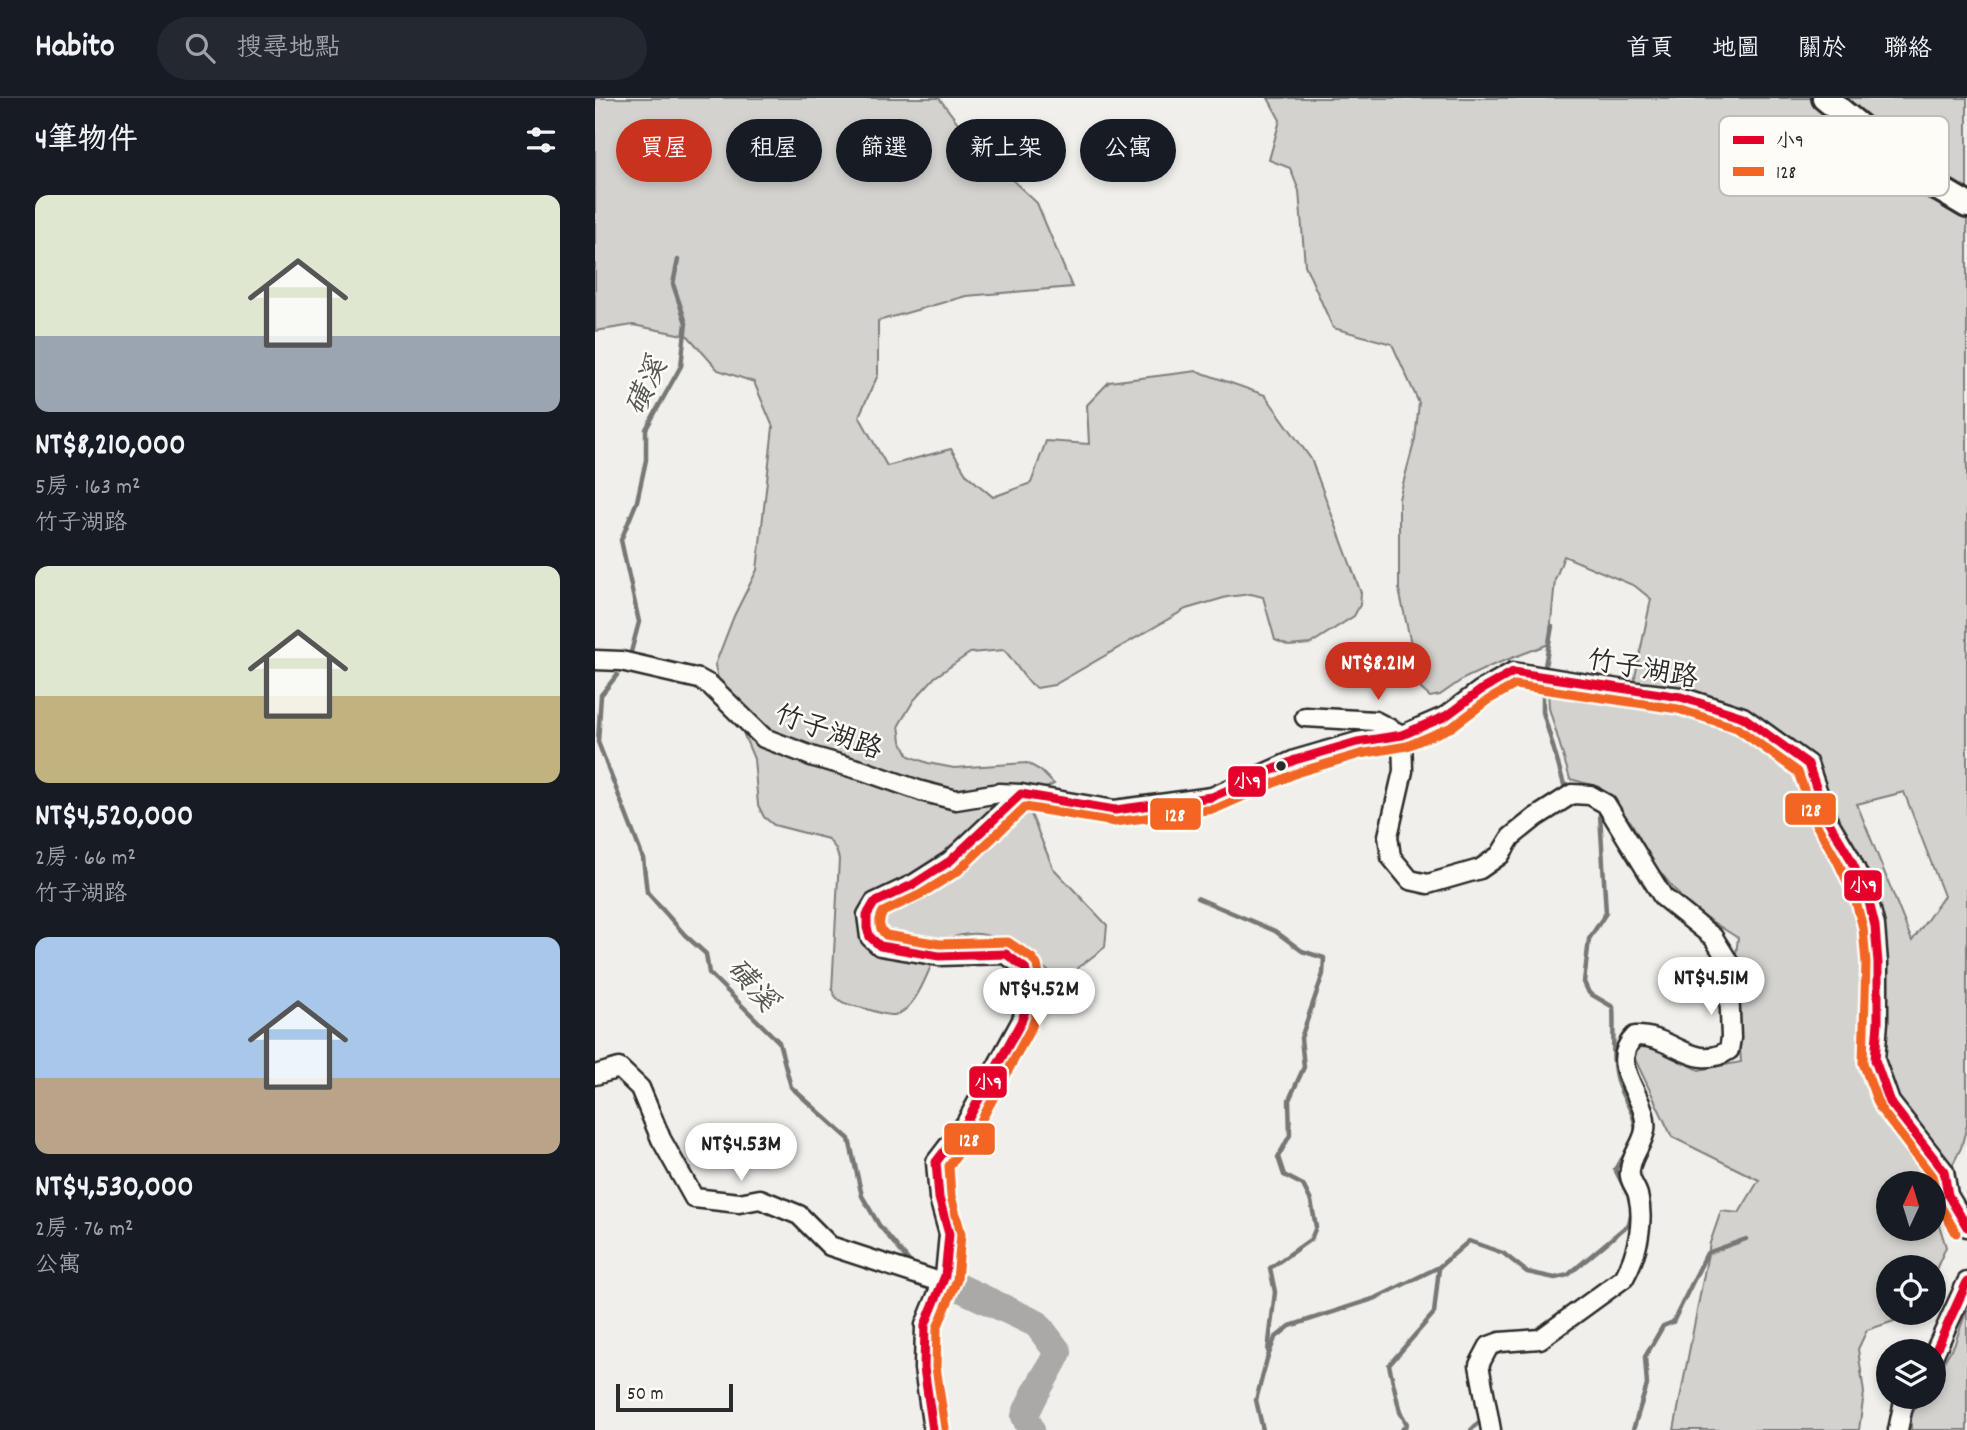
<!DOCTYPE html>
<html lang="zh-TW">
<head>
<meta charset="utf-8">
<style>
  body { margin:0; font-family:Dekko,"LXGW WenKai TC",sans-serif; background:#242831; color:#f1f3f6; height:100vh; display:flex; flex-direction:column; font-size:26px; white-space:nowrap }
  * { box-sizing:border-box; margin:0 }
  p { font-size:23px; color:#9ea1a6 }
  .icon { flex:none; width:38px; height:38px; fill:none; stroke:currentColor; stroke-width:2; stroke-linecap:round; stroke-linejoin:round }
  .map { position:relative; flex:1; overflow:hidden }
  .sheet { display:flex; flex-direction:column; background:#171b24; width:595px }
  .sheet>* { flex:none }
  .banner { position:absolute; left:21px; top:21px; width:665px; height:63px; display:flex; gap:14px }
  .needle { width:46px; rotate:4deg }
  .fabs { position:absolute; left:1281px; top:1073px; display:grid; gap:14px }
  .fabs a { display:grid; place-items:center; width:70px; height:70px; border-radius:50%; background:#171b24; box-shadow:0 4px 10px #0003; font-size:35px }
  .scale { position:absolute; left:21px; bottom:18px; width:117px; box-sizing:border-box; padding-left:7px; border:4px solid #2b2b2b; border-top:0; font-size:19px; line-height:24px; white-space:nowrap; color:#2b2b2b; -webkit-text-stroke:5px #fdfcf7; paint-order:stroke }
  .price { position:absolute; translate:-50% -60px; padding:0 16px; border-radius:24px; background:#fff; color:#222; font-size:23px; line-height:46px; filter:drop-shadow(0 2px 4px #0008) }
  .price::after { content:''; position:absolute; left:50%; top:42px; width:21px; height:16px; margin-left:-10px; background:inherit; clip-path:polygon(0 0,100% 0,50% 100%) }
  .price.selected { background:#c8321e; color:#fff }
  ul { padding:0; list-style:none }
  li { display:grid; align-content:center; gap:14px; height:371px; padding:0 35px }
  li span { display:grid; place-items:center; height:217px; border-radius:14px; color:#555 }
  li>.icon { margin-inline-start:auto }
  span .icon { width:126px; height:126px; fill:#fffc; stroke-width:1 }
  li b { font-size:30px }
  h2 { display:flex; justify-content:space-between; align-items:center; height:84px; padding:0 35px; font-size:30px }
  .chip { padding:0 24px; border-radius:32px; background:#171b24; box-shadow:0 4px 10px #0003; font-size:24px; line-height:63px }
  .chip.selected { background:#c8321e; color:#fff }
  header { display:flex; align-items:center; gap:42px; box-sizing:border-box; height:98px; padding:0 35px; background:#171b24; border-bottom:2px solid #363941 }
  header strong { font-size:33px }
  nav { display:flex; gap:38px; margin-inline-start:auto; font-size:24px }
  .search { width:490px; height:63px; background:#242831; display:flex; align-items:center; gap:18px; box-sizing:border-box; padding:0 24px; border-radius:38px; color:#9ea1a6; font-size:26px }
  main { display:flex; flex:1; min-height:0 }
  .map>svg:first-child { display:block }
  .green { fill:#d3d2cf; stroke:#7f7e7d; stroke-width:2; fill-rule:evenodd }
  .lines { fill:none; stroke-linecap:round; stroke-linejoin:round }
  .stream { stroke:#777775; stroke-width:4.5 }
  .river { stroke:#aaa9a7; stroke-width:28 }
  .minor-casing { stroke:#2b2b2b; stroke-width:23 }
  .secondary-casing { stroke:#2b2b2b; stroke-width:30 }
  .minor { stroke:#fdfcf7; stroke-width:18 }
  .secondary { stroke:#fdfcf7; stroke-width:24 }
  .bus-1-casing { stroke:#fdfcf7; stroke-width:14 }
  .bus-2-casing { stroke:#fdfcf7; stroke-width:14 }
  .bus-1 { stroke:#e4002b; stroke-width:9 }
  .bus-2 { stroke:#f26522; stroke-width:9 }
  .bus-dot { fill:#2b2b2b; stroke:#fdfcf7; stroke-width:2.5 }
  .labels { text-anchor:middle; stroke-width:5; stroke-linejoin:round; paint-order:stroke }
  .street-label { font-size:28px; fill:#2b2b2b; stroke:#fdfcf7 }
  .water-label { font-size:30px; font-style:italic; fill:#575756; stroke:#fdfcf7 }
  .key { fill:#fdfcf7; stroke:#bebdba; stroke-width:2 }
  .key-label { font-size:19px; fill:#2b2b2b }
  .line-badge { stroke:#fdfcf7; stroke-width:2.5 }
  .badge-label { font-size:19px; text-anchor:middle; font-weight:bold; fill:#fff }
</style>
</head>
<body>
<header>
<strong>Habito</strong>
<div class="search"><svg class="icon" aria-label="search" viewBox="0 0 24 24"><circle cx="10" cy="10" r="6"/><path d="M15 15l6 6"/></svg>搜尋地點</div>
<nav><a>首頁</a><a>地圖</a><a>關於</a><a>聯絡</a></nav>
</header>
<main>
<section class="sheet">
<h2>4筆物件<svg class="icon" aria-label="filters" viewBox="0 0 24 24"><path d="M4 7h16M4 17h16"/><circle cx="9" cy="7" r="2"/><circle cx="15" cy="17" r="2"/></svg></h2>
<ul>
<li><span style="background:linear-gradient(#dfe7d0 65%,#9aa5b1 0)"><svg class="icon" aria-label="home" viewBox="0 0 24 24"><path d="M3 11l9-7 9 7M6 9v11h12V9"/></svg></span><div><b>NT$8,210,000</b><p>5房 · 163 m²</p><p>竹子湖路</p></div></li>
<li><span style="background:linear-gradient(#dfe7d0 60%,#c2b280 0)"><svg class="icon" aria-label="home" viewBox="0 0 24 24"><path d="M3 11l9-7 9 7M6 9v11h12V9"/></svg></span><div><b>NT$4,520,000</b><p>2房 · 66 m²</p><p>竹子湖路</p></div></li>
<li><span style="background:linear-gradient(#a9c7e8 65%,#b9a48a 0)"><svg class="icon" aria-label="home" viewBox="0 0 24 24"><path d="M3 11l9-7 9 7M6 9v11h12V9"/></svg></span><div><b>NT$4,530,000</b><p>2房 · 76 m²</p><p>公寓</p></div></li>
</ul>
</section>
<div class="map">
<svg width="1372" height="1332" viewBox="0 0 1372 1332">
  <rect width="100%" height="100%" fill="#f0efeb"/>
  <filter id="ink" filterUnits="userSpaceOnUse"><feTurbulence type="fractalNoise" baseFrequency=".0143" numOctaves="2"/><feDisplacementMap in="SourceGraphic" scale="14" xChannelSelector="R" yChannelSelector="G"/><feConvolveMatrix kernelMatrix="1 2 1 2 8 2 1 2 1" color-interpolation-filters="sRGB"/></filter>
  <g filter="url(#ink)">
    <g class="green">
      <path d="M 0,0 L 344,0 L 379,46 L 442,105 L 477,189 L 371,198 L 283,223 L 283,277 L 264,318 L 292,368 L 356,351 L 372,377 L 398,399 L 436,385 L 451,343 L 494,346 L 492,307 L 514,284 L 602,273 L 670,297 L 716,361 L 766,495 L 765,507 L 759,518 L 715,546 L 694,548 L 680,542 L 668,499 L 656,496 L 632,499 L 591,511 L 459,587 L 442,590 C 428,582 421,564 409,552 L 375,555 L 340,579 L 319,602 L 304,627 L 306,643 L 314,658 L 333,665 L 359,670 L 432,665 L 445,672 L 459,686 L 445,693 L 435,714 L 458,770 L 512,827 L 510,849 L 466,883 C 430,856 391,817 345,846 C 336,865 322,914 299,917 C 290,918 277,912 268,910 C 255,907 242,906 237,892 L 244,761 L 241,751 L 233,741 L 179,727 L 169,719 L 163,707 L 159,661 L 147,632 L 130,614 L 120,567 L 139,518 L 162,472 L 178,329 L 159,284 L 123,272 L 93,238 L 38,227 L 0,233 Z"/>
      <path d="M 673,0 L 1221,0 L 1372,113 L 1372,1027 L 1366,1050 L 1339,1104 L 1339,1085 L 1293,1085 L 1293,1130 L 1339,1130 L 1339,1111 L 1351,1149 L 1339,1176 L 1339,1169 L 1293,1169 L 1293,1214 L 1312,1215 L 1305,1221 L 1272,1232 L 1263,1251 L 1269,1295 L 1264,1332 L 1079,1332 L 1115,1145 L 1126,1113 L 1144,1115 L 1164,1082 L 1077,1039 L 1040,961 L 1040,954 L 1044,948 L 1052,946 L 1104,972 L 1146,964 L 1139,872 L 1143,840 L 1094,809 L 1060,768 L 1036,724 L 1004,689 L 975,681 L 954,610 L 953,592 L 958,587 L 1015,598 L 1039,584 L 1056,501 L 1040,488 L 969,458 L 960,482 L 954,546 L 898,567 L 868,581 L 845,597 L 835,599 L 826,591 L 804,492 L 804,401 L 820,341 L 824,305 L 797,246 L 738,230 L 710,167 L 704,93 L 695,70 L 674,62 L 685,22 ZM 1309,694 L 1349,798 L 1317,843 L 1262,706 Z"/>
      <polygon points="1240,0 1372,0 1372,99"/>
      <polygon points="1372,1211 1372,1332 1316,1332 1316,1317 1328,1299 1339,1298 1339,1280 1360,1245"/>
    </g>
    <g class="lines">
      <g class="stream">
        <polyline points="36,554 44,524 26,442 42,403 51,362 51,331 86,268 91,225 78,186 83,162"/>
        <polyline points="950,568 957,528"/>
        <polyline points="22,577 6,597 3,644 48,760 52,794 90,837 111,856 114,875 184,944 196,989 254,1041 267,1098 284,1127 318,1168"/>
        <polyline points="948,592 948,614 970,690"/>
        <polyline points="602,800 680,833 707,853 729,860 728,876 706,940 709,969 694,1002 695,1037 683,1059 689,1077 708,1087 716,1103 721,1129 716,1141 675,1170 680,1194 673,1253"/>
        <path d="M 668,1332 L 661,1302 L 672,1261 L 680,1240 L 695,1228 L 781,1200 L 844,1169 L 874,1143 L 908,1155 L 932,1174 L 960,1180 L 973,1177 L 1034,1126 L 1038,1107 L 1020,1071 C 1026,1062 1038,1048 1040,1038 C 1044,1019 1028,1002 1023,986 C 1015,961 1020,935 1018,909 L 994,895 L 989,884 L 994,841 L 1011,815 L 1005,716"/>
        <polyline points="807,1332 812,1326 805,1314 794,1267 839,1215 844,1170"/>
        <polyline points="876,1332 882,1326"/>
        <polyline points="1038,1332 1052,1287 1050,1259 1068,1228 1078,1224 1112,1155 1151,1141"/>
      </g>
      <path class="river" d="M 359,1187 L 442,1226 L 463,1254 C 453,1276 438,1295 430,1318 L 436,1332"/>
      <g class="minor-casing">
        <g id="minor">
          <polyline points="0,562 26,563 104,581 115,587 169,640 219,659 266,672 326,693 361,702 404,695 426,696 520,712 617,699 700,662 762,644 807,637 851,618 886,592 918,574 1042,594 1086,599 1148,619 1213,666 1232,721 1254,758 1272,796 1280,828 1283,865 1283,924 1280,962 1295,1004 1349,1073 1353,1097 1372,1129"/>
          <polyline points="710,619 780,623 807,637"/>
          <path d="M 807,637 L 808,673 L 793,738 L 796,759 L 815,782 L 833,786 L 885,771 L 905,757 L 916,739 L 941,719 L 977,696 L 995,697 L 1011,706 L 1068,799 L 1118,839 L 1133,863 L 1136,940 L 1134,952 C 1099,975 1077,936 1040,938 C 1009,969 1055,999 1050,1032 C 1048,1046 1036,1058 1035,1072 C 1033,1082 1041,1089 1043,1097 C 1050,1124 1042,1157 1029,1180 L 945,1241 L 905,1244 L 894,1248 L 884,1267 L 896,1332"/>
          <polyline points="0,977 24,970 45,990 66,1041 99,1100 144,1105 165,1101 204,1117 235,1148 348,1185"/>
          <polyline points="1339,1256 1372,1184"/>
          <polyline points="338,1332 329,1270 330,1227 350,1178 354,1136 344,1100 341,1064 371,1025 426,924 433,905 434,888 430,870 411,856 344,858 285,848 275,839 272,817 279,805 319,786 355,763 426,696"/>
          <polyline points="1303,1332 1308,1308 1313,1298"/>
        </g>
      </g>
      <g class="secondary-casing">
        <polyline id="secondary" points="1230,0 1328,81 1372,107"/>
      </g>
      <use href="#minor" class="minor"/>
      <use href="#secondary" class="secondary"/>
      <g class="bus-1-casing">
        <g id="bus-1">
          <polyline points="1339,1256 1372,1184"/>
          <polyline points="338,1332 329,1270 330,1227 350,1178 354,1136 344,1100 341,1064 371,1025 426,924 433,905 434,888 430,870 411,856 344,858 285,848 275,839 272,830 272,817 279,805 319,786 355,763 426,696 520,712 617,699 700,662 762,644 807,637 851,618 886,592 918,574 1086,599 1148,619 1213,666 1232,721 1254,758 1272,796 1280,828 1283,865 1283,924 1280,962 1295,1004 1349,1073 1353,1097 1372,1129"/>
        </g>
      </g>
      <g class="bus-2-casing">
        <g id="bus-2">
          <polyline points="1339,1086 1342,1102 1361,1135"/>
          <path d="M 350,1330 L 341,1269 L 342,1230 L 362,1182 L 366,1136 L 356,1098 L 354,1068 L 381,1032 L 437,928 L 445,906 L 446,886 L 442,867 L 437,860 L 413,844 L 345,846 L 291,837 C 283,830 283,823 288,814 L 326,796 L 363,773 L 430,709 L 520,724 L 620,711 L 704,674 L 765,656 L 812,648 L 857,629 L 893,602 L 920,587 L 1083,611 L 1142,630 L 1203,674 L 1221,726 L 1243,764 L 1260,800 L 1268,830 L 1271,865 L 1268,965 L 1285,1010 L 1337,1078 L 1339,1085"/>
        </g>
      </g>
      <use href="#bus-1" class="bus-1"/>
      <use href="#bus-2" class="bus-2"/>
    </g>
  </g>
  <circle class="bus-dot" cx="686" cy="668" r="6"/>
  <g class="labels">
    <g class="street-label">
      <text transform="translate(1048 569) rotate(10)" y="10">竹子湖路</text>
      <text transform="translate(234 632) rotate(20)" y="10">竹子湖路</text>
    </g>
    <g class="water-label">
      <text transform="translate(50 288) rotate(-65)" y="10">磺溪</text>
      <text transform="translate(158 886) rotate(48)" y="10">磺溪</text>
    </g>
  </g>
  <rect x="1124" y="18" width="230" height="80" rx="10" class="key"/>
  <rect x="1138" y="38" width="31" height="8" fill="#e4002b"/>
  <rect x="1138" y="69" width="31" height="9" fill="#f26522"/>
  <g class="key-label">
    <text x="1181" y="49">小9</text>
    <text x="1181" y="80">128</text>
  </g>
  <g class="line-badge">
    <rect x="632" y="667" width="40" height="33" rx="7" fill="#e4002b"/>
    <rect x="1189" y="694" width="53" height="34" rx="7" fill="#f26522"/>
    <rect x="554" y="699" width="53" height="34" rx="7" fill="#f26522"/>
    <rect x="1248" y="771" width="40" height="33" rx="7" fill="#e4002b"/>
    <rect x="373" y="967" width="40" height="34" rx="7" fill="#e4002b"/>
    <rect x="348" y="1024" width="53" height="34" rx="7" fill="#f26522"/>
  </g>
  <g class="badge-label">
    <text x="652" y="690">小9</text>
    <text x="1216" y="718">128</text>
    <text x="580" y="723">128</text>
    <text x="1268" y="794">小9</text>
    <text x="393" y="991">小9</text>
    <text x="374" y="1048">128</text>
  </g>
</svg>
<div class="fabs">
<a><svg class="needle" viewBox="-14 -14 28 28"><path d="M0-13l5 13h-10z" fill="#e53935"/><path d="M0 13l5-13h-10z" fill="#9ea1a6"/></svg></a>
<a><svg class="icon" aria-label="locate" viewBox="0 0 24 24"><circle cx="12" cy="12" r="6"/><path d="M12 2v4M12 18v4M2 12h4M18 12h4"/></svg></a>
<a><svg class="icon" aria-label="layers" viewBox="0 0 24 24"><path d="M12 4l9 5-9 5-9-5zM3 14l9 5 9-5"/></svg></a>
</div>
<div class="scale">50 m</div>
<b class="price selected" style="left:783px;top:604px">NT$8.21M</b>
<b class="price" style="left:1116px;top:919px">NT$4.51M</b>
<b class="price" style="left:444px;top:930px">NT$4.52M</b>
<b class="price" style="left:146px;top:1085px">NT$4.53M</b>
<div class="banner">
<a class="chip selected">買屋</a>
<a class="chip">租屋</a>
<a class="chip">篩選</a>
<a class="chip">新上架</a>
<a class="chip">公寓</a>
</div>
</div>
</main>
</body>
</html>
